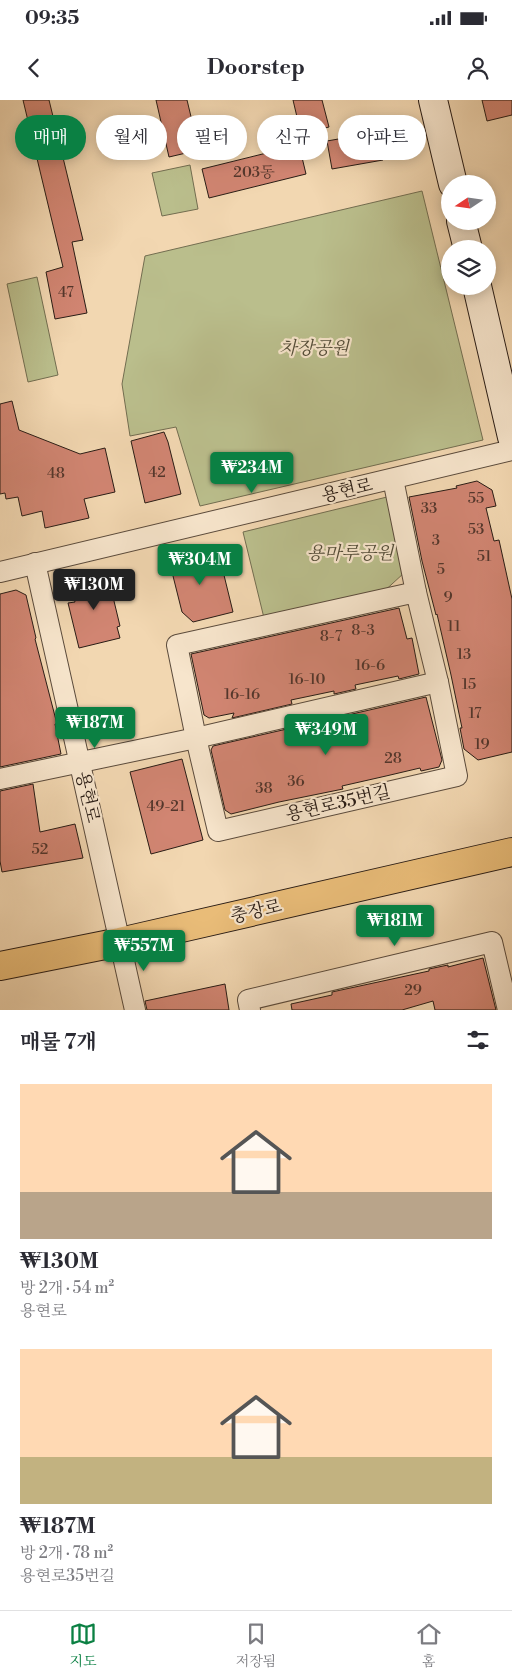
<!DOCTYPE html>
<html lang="ko">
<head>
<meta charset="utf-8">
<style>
  body { margin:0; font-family:"Libre Bodoni","Noto Serif KR",serif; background:#f7f7f7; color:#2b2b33; height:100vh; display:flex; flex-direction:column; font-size:19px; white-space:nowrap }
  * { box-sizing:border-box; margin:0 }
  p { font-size:16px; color:#7c7c81 }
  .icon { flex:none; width:28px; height:28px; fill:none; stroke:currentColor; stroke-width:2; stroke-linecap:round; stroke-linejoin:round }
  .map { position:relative; height:910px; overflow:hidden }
  .details { display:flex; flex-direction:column; background:#fff; flex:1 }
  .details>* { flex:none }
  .guide { position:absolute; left:15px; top:15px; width:482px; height:45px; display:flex; gap:10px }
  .needle { width:32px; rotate:257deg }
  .buttons { position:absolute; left:441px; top:75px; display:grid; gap:10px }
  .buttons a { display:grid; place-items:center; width:55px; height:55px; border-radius:50%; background:#fff; box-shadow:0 2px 12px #0003; font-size:25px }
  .price { position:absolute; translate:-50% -42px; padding:0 11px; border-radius:5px; background:#0b8043; color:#fff; font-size:16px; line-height:32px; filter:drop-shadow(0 1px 2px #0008) }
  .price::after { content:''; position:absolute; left:50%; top:30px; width:15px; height:11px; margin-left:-8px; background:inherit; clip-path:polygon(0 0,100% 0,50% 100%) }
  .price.selected { background:#222; color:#fff }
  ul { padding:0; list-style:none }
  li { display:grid; align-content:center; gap:10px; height:265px; padding:0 20px }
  li span { display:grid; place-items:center; height:155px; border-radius:0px; color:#555 }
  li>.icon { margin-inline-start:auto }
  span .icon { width:90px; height:90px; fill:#fffc; stroke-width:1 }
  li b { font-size:21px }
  h2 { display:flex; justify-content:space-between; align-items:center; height:60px; padding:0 20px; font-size:21px }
  .pill { padding:0 18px; border-radius:22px; background:#fff; box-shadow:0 2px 12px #0003; font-size:18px; line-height:45px }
  .pill.selected { background:#0b8043; color:#fff }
  .status { display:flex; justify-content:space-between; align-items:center; height:35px; padding:0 25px; background:#fff; direction:ltr }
  .status svg { height:14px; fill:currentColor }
  header { display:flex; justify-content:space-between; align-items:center; height:65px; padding:0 20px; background:#fff; font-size:22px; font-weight:700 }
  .tabs { display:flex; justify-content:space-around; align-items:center; height:70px; border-top:1px solid #e1e1e2; background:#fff; font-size:14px; color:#7c7c81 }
  .tabs a { display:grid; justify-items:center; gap:2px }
  .tabs .selected { color:#0b8043 }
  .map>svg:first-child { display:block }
  .green { fill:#babe8c; stroke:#726d50 }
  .building { fill:#d18572; stroke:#291c15 }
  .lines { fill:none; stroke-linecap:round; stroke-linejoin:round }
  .street-casing { stroke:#5b4b3c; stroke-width:22 }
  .secondary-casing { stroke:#291c15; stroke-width:30 }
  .primary-casing { stroke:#291c15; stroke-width:30 }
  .street { stroke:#f7e5cc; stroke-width:20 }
  .secondary { stroke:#f7e5cc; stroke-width:28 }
  .primary { stroke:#e9bc78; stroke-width:28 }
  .labels { text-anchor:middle; stroke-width:4.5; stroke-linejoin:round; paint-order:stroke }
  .number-label { font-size:15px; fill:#53362c }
  .park-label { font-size:18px; font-style:italic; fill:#544d39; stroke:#f7e5cc }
  .street-label { font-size:18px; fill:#291c15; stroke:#f7e5cc }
</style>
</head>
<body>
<div class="status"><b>09:35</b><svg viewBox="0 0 49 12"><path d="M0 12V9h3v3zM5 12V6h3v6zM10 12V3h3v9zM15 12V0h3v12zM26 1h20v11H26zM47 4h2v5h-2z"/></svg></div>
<header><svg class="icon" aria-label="back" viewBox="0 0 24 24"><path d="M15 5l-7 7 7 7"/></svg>Doorstep<svg class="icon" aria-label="person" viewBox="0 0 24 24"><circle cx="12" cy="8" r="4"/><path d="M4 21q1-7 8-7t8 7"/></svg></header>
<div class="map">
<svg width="512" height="910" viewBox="0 0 512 910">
  <rect width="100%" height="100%" fill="#f2d7b1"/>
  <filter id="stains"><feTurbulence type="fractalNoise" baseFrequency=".004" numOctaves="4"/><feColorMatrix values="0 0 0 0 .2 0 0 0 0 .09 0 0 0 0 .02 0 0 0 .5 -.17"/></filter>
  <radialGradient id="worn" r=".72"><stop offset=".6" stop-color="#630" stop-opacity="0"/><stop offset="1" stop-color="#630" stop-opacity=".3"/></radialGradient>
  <g class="green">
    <polygon points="190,65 198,109 162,116 152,73"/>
    <polygon points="422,91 483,340 200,406 176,327 130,336 122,284 145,156"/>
    <polygon points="37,177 58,275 28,282 7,184"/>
    <polygon points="387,397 404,473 380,495 264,518 243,432"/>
  </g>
  <g class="building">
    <polygon points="23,0 49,0 83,140 72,142 87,213 55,219 46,172 63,167"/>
    <polygon points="156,0 187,0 199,50 169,57"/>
    <polygon points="293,0 322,0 329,27 301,34"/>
    <polygon points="482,0 512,0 512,15 487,21"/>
    <polygon points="378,32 383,60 332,69 327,41"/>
    <polygon points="299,45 306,74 209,98 202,69"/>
    <polygon points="12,301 19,330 80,354 105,348 115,392 84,399 89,418 45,428 42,411 22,416 18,397 6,399 5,393 0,394 0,304"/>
    <polygon points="164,332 168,342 181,394 145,403 131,341"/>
    <polygon points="477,381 492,390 496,406 486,408 494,441 499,440 512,499 512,652 478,660 464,649 460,628 462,628 451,575 437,514 436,515 422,461 409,397 457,388 456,386"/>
    <polygon points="205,446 211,470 222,467 233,512 193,522 182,512 170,464 173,454"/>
    <polygon points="107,472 120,526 117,527 120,538 79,548 68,503 75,502 70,481"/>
    <polygon points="16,490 26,495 36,538 35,539 57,624 55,624 61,654 0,667 0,494"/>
    <polygon points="399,508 407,539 412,538 419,574 399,579 398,576 355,585 356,589 334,594 334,591 291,600 292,604 232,618 234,613 209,618 204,615 191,554"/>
    <polygon points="426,597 442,660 439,667 421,671 420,668 386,676 342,686 343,689 279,702 231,714 225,710 211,650 213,646"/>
    <polygon points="182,659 203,740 151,754 130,672"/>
    <polygon points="33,684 40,732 75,724 83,758 2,772 0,761 0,691"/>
    <polygon points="483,858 496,910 435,910 433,901 402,910 292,910 291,904 332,895 332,892 429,871 429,869 448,865 448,867"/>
    <polygon points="225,884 229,910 147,910 145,901"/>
  </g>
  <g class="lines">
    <g class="street-casing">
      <g id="street">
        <polyline points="393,379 416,492"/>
        <polyline points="35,463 135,910"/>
        <polyline points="0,472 512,350"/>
        <polygon points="416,492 438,582 457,676 218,731 196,638 177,545"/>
        <polyline points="0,679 196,638 438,582"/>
        <polyline points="250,910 248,900 492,842 508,910"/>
      </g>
    </g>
    <g class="secondary-casing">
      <g id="secondary">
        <polyline points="433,0 453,84"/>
        <polyline points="461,121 468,149"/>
        <polyline points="477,186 512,337"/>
      </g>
    </g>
    <g class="primary-casing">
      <polyline id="primary" points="0,866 120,842 512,752"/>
    </g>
    <use href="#street" class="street"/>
    <use href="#secondary" class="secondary"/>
    <use href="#primary" class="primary"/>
  </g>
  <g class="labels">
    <g class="number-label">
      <text x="254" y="77">203동</text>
      <text x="66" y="197">47</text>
      <text x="157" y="377">42</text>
      <text x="56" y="378">48</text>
      <text x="476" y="403">55</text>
      <text x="429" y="413">33</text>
      <text x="476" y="434">53</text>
      <text x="436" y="445">3</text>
      <text x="484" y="461">51</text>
      <text x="441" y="474">5</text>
      <text x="448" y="502">9</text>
      <text x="454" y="531">11</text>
      <text x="363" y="535">8-3</text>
      <text x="331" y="541">8-7</text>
      <text x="464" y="559">13</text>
      <text x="370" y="570">16-6</text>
      <text x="307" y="584">16-10</text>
      <text x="469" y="589">15</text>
      <text x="242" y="599">16-16</text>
      <text x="475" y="618">17</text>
      <text x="482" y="649">19</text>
      <text x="393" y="663">28</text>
      <text x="296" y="686">36</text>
      <text x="264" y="693">38</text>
      <text x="166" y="711">49-21</text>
      <text x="40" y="754">52</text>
      <text x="413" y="895">29</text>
    </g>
    <g class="park-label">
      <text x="314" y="254">차장공원</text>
      <text x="350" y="459">용마루공원</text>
    </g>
    <g class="street-label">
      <text transform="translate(347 390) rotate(-13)" y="6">용현로</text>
      <text transform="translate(88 697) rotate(77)" y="6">용현로</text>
      <text transform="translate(338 703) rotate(-13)" y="6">용현로35번길</text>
      <text transform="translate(256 811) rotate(-13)" y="6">충장로</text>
    </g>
  </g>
  <rect width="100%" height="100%" filter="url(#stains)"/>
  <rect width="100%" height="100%" fill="url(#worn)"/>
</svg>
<div class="buttons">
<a><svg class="needle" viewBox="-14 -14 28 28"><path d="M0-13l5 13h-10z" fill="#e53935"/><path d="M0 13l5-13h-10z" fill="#7c7c81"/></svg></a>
<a><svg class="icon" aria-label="layers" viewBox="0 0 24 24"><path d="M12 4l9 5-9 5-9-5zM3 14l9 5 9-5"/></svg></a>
</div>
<b class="price" style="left:252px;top:394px">₩234M</b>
<b class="price" style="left:200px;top:486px">₩304M</b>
<b class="price selected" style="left:94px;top:511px">₩130M</b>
<b class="price" style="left:95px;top:649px">₩187M</b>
<b class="price" style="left:326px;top:656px">₩349M</b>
<b class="price" style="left:395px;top:847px">₩181M</b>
<b class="price" style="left:144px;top:872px">₩557M</b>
<div class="guide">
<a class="pill selected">매매</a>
<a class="pill">월세</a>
<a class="pill">필터</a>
<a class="pill">신규</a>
<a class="pill">아파트</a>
</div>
</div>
<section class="details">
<h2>매물 7개<svg class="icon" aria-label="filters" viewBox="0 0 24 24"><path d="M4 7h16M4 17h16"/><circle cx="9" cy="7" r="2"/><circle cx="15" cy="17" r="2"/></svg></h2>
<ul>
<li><span style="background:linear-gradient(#ffd9b3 70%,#b9a48a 0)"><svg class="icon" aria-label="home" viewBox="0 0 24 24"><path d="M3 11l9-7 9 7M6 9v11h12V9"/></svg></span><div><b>₩130M</b><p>방 2개 · 54 m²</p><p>용현로</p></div></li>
<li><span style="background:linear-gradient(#ffd9b3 70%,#c2b280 0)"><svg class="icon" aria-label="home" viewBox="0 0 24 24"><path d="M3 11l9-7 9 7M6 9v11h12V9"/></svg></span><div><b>₩187M</b><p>방 2개 · 78 m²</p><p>용현로35번길</p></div></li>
</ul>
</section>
<nav class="tabs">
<a class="selected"><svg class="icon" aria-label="map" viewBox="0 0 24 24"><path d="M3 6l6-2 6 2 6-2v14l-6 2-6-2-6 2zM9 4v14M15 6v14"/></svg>지도</a>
<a><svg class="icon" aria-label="saved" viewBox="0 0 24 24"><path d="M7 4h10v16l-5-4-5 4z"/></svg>저장됨</a>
<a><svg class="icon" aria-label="home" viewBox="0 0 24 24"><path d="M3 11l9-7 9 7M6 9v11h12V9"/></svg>홈</a>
</nav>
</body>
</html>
